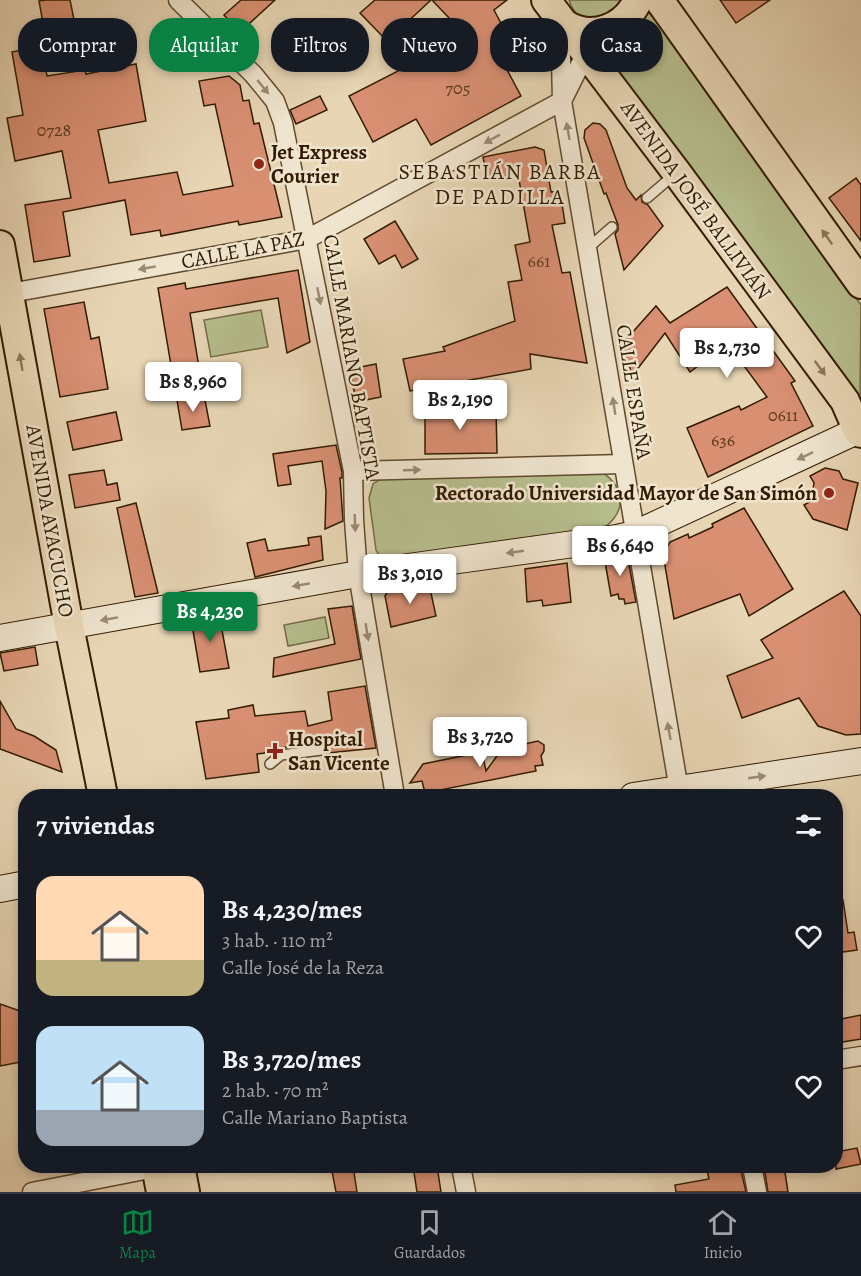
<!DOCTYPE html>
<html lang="es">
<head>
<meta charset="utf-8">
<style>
  body { margin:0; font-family:Alegreya,serif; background:#20242c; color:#f1f3f6; height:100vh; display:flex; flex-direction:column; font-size:22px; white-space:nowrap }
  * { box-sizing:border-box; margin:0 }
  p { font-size:20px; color:#9ea1a6 }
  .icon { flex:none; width:33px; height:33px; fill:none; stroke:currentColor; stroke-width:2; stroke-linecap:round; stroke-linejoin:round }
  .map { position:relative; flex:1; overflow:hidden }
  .panel { position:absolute; left:18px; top:789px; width:825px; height:384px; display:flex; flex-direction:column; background:#171b24; border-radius:24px; box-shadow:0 3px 9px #0003 }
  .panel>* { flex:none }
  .top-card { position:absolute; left:18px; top:18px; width:825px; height:54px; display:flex; gap:12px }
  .price { position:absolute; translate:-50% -51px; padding:0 14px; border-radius:6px; background:#fff; color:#222; font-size:20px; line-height:39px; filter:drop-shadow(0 2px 3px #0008) }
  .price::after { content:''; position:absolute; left:50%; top:36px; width:18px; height:14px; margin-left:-9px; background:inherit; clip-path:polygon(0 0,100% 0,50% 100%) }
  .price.current { background:#0b8043; color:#fff }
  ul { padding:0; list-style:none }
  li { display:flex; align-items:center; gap:18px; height:150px; padding:0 18px }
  li span { display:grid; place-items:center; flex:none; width:168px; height:120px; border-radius:18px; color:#555 }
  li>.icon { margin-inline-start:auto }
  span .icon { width:72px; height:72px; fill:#fffc; stroke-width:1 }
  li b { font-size:26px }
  h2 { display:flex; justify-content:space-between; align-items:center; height:72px; padding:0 18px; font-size:26px }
  .tag { padding:0 21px; border-radius:24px; background:#171b24; box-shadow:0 3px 9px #0003; font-size:21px; line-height:54px }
  .tag.current { background:#0b8043; color:#fff }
  .dock { display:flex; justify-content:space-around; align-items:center; height:84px; border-top:2px solid #363941; background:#171b24; font-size:16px; color:#9ea1a6 }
  .dock a { display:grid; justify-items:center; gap:3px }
  .dock .current { color:#0b8043 }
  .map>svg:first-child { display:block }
  .green { fill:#b6bd8d; stroke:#746c46; stroke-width:1.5 }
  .building { fill:#d88f72; stroke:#321c00; stroke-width:1.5 }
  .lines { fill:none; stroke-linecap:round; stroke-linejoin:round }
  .service-casing { stroke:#5f4a2d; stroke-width:12 }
  .minor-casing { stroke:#5f4a2d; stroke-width:21 }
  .secondary-casing { stroke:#321c00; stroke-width:28 }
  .primary-casing { stroke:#321c00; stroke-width:32 }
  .service { stroke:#efe4ce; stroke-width:9 }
  .minor { stroke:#efe4ce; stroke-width:18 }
  .secondary { stroke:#efe4ce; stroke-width:26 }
  .primary { stroke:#e7d5b4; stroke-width:28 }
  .oneway { fill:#9a8a71 }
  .oneway2 { fill:#8c785a }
  .poi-dot { fill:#8f2418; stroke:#efe4ce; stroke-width:2 }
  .labels { text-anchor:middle; stroke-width:5; stroke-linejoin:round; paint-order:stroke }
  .number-label { font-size:18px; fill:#5c391c }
  .poi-label { font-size:21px; font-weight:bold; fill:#321c00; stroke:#efe4ce; text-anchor:start }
  .street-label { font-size:21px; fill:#321c00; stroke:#efe4ce }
  .neighbourhood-label { font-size:22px; letter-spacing:1.5px; fill:#321c00; stroke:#efe4ce }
</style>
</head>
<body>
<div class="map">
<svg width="861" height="1192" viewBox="0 0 861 1192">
  <rect width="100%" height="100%" fill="#e7d5b4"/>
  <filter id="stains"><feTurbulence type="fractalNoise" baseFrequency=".00333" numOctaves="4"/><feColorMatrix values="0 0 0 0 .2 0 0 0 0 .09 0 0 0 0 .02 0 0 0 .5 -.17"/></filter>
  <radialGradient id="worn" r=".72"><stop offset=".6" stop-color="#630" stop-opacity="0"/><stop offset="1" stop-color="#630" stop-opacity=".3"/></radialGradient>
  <g class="green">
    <path d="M 569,0 L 625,0 L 599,20 C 582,17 575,18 569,0 Z"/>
    <polygon points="648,13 652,14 861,305 860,397 855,397 601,51 601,48"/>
    <polygon points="261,310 268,347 211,357 204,320"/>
    <path d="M 597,469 C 623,484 630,508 604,528 L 386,560 L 380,557 L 376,550 L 369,498 L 373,484 L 385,476 Z"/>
    <polygon points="325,617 329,638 288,646 284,625"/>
  </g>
  <g class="building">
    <polygon points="46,0 70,0 77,34 46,40 39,1"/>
    <polygon points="241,0 275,0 240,32 224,15"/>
    <polygon points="375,0 431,0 387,41 360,13"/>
    <polygon points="432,0 507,0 494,10 512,44 507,46 516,60 505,66 521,96 431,145 416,119 373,142 349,96 408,66 406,62 437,45 431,37 450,19"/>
    <polygon points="720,0 770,0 736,23"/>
    <polygon points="41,46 47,76 85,70 86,74 136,64 146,121 98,130 109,183 177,172 183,195 233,186 215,104 204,106 199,81 229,76 240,85 243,101 249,100 254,124 259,123 282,217 239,225 238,221 161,236 160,230 131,235 125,200 63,212 70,256 34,262 25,205 71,198 62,151 15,161 7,118 23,115 12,52"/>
    <polygon points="320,96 327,110 296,124 290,110"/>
    <polygon points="593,123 600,124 606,130 627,188 636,200 641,195 642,202 648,205 663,226 624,270 615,234 618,230 618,225 606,193 604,194 584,138 585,130"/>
    <polygon points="535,147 544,150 551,192 560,191 565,223 552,225 562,273 570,272 587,363 530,354 531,369 410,391 403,359 445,351 443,347 515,321 508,282 522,280 515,245 530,242 518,174 488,180 483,157"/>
    <polygon points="856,178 861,185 861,241 829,198"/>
    <polygon points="395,221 418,259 402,268 395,255 379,264 364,239"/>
    <polygon points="298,270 310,342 287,353 278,298 190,313 200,373 173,377 158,288 185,283 186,289"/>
    <polygon points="727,287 795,381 791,383 813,426 708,477 687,428 739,406 741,410 767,397 728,344 690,372 665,333 632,376 623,343 656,306 670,323"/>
    <polygon points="84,302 91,339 99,337 108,389 60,397 44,309"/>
    <polygon points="376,364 381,397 356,402 350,369"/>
    <polygon points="204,395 210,426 182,430 177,400"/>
    <polygon points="425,408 468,408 468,411 496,410 497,453 425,454"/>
    <polygon points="116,412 122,440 73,450 67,422"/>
    <polygon points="336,445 342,472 342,478 340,478 343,521 325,529 326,491 322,461 288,466 291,484 278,486 273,454"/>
    <polygon points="825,468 839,471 843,479 858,483 847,530 813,519 804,505 811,501 814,483 810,476"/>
    <polygon points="104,470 107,485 117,483 120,500 75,508 69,475"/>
    <polygon points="136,503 158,593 135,597 117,508"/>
    <polygon points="744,508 793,589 749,616 740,594 674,619 663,554 670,542 688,534 689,538 713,527 712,524"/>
    <polygon points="321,536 323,560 255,577 247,543 265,539 268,551 309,545 308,538"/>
    <polygon points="622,553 627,554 636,602 625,604 624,599 619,599 618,594 611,596 604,556"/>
    <polygon points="567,563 571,602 543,606 542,600 527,602 525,569"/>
    <polygon points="429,584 436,616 391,627 385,596 388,591"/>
    <polygon points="844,591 861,616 861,734 846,735 818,726 799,698 742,718 727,676 773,658 761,640"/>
    <polygon points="352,606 361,659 273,677 274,658 335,644 328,609"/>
    <polygon points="219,614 229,668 200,672 191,619"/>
    <polygon points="35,647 38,665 4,671 0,653"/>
    <polygon points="365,686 376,748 328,753 328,746 322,743 280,748 274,752 257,754 259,772 206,779 196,722 229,718 228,710 253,705 255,716 305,711 308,726 332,720 328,692"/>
    <polygon points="0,701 16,729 34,736 56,750 62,772 0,749"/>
    <polygon points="538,741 544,745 544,751 541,756 543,765 535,766 536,771 425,793 422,781 410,783 423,764 482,752 486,771 502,749"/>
    <polygon points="843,900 848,933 854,932 857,950 836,953 836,901"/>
    <polygon points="0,1004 26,1013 26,1061 0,1066"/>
    <polygon points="861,1015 861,1039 836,1043 836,1020"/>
    <polygon points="857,1148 861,1164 836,1169 836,1152"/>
    <polygon points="331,1166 353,1166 357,1192 336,1192"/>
    <polygon points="413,1166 437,1166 441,1192 417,1192"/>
    <polygon points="706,1166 740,1166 746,1192 676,1192 675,1185 709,1179"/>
    <polygon points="773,1166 784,1166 788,1192 768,1192 764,1167"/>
  </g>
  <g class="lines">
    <g class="service-casing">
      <g id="service">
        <polyline points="647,198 675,174"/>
        <polyline points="588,248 612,227"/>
        <polyline points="270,764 281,755 322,750"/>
      </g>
    </g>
    <g class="minor-casing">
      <g id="minor">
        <polyline points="178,0 253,74 275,101 283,123 353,471 354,520 358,574 395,796"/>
        <polyline points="560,19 562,101 680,796"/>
        <polyline points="0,295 307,239 562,101 590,45"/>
        <polyline points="353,471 623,464"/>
        <polyline points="836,1060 861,1056"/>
        <polyline points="461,1166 466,1192"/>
        <polyline points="752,1166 757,1192"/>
        <polyline points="32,1192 165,1166"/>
      </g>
    </g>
    <g class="secondary-casing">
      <g id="secondary">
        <polyline points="0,638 358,574 617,538 635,534 861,429"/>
        <polyline points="633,796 861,761"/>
        <polyline points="0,889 26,884"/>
      </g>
    </g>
    <g class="primary-casing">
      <g id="primary">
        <polyline points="546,0 677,173 845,401 858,431 861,433"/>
        <polyline points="659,0 861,284"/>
        <path d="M 566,25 C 593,41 625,28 638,0"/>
        <polyline points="0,245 69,626 103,796"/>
        <polyline points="156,1166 161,1192"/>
        <polyline points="180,1166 185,1192"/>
      </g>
    </g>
    <use href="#service" class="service"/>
    <use href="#minor" class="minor"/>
    <use href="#secondary" class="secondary"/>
    <use href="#primary" class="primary"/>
  </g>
  <defs><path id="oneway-solid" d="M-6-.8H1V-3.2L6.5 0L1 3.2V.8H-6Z" transform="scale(1.5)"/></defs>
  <g class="oneway">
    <use href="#oneway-solid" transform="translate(263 87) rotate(51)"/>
    <use href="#oneway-solid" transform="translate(568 131) rotate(-100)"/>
    <use href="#oneway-solid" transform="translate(492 139) rotate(151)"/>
    <use href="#oneway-solid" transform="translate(147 268) rotate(170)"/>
    <use href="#oneway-solid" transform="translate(319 296) rotate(79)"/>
    <use href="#oneway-solid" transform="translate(614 406) rotate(-99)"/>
    <use href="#oneway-solid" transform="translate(805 456) rotate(155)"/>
    <use href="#oneway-solid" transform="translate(412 470) rotate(-2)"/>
    <use href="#oneway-solid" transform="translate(355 523) rotate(88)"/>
    <use href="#oneway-solid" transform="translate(515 552) rotate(172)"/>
    <use href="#oneway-solid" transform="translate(301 585) rotate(170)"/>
    <use href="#oneway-solid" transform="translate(109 619) rotate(170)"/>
    <use href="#oneway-solid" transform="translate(367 632) rotate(81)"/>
    <use href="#oneway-solid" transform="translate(669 731) rotate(-100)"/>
    <use href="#oneway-solid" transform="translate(757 777) rotate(-8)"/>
  </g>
  <g class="oneway2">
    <use href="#oneway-solid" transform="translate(827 237) rotate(-125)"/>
    <use href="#oneway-solid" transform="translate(21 362) rotate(-100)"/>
    <use href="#oneway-solid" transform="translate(820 368) rotate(54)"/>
  </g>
  <g class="poi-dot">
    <circle cx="259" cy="164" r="6"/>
    <circle cx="829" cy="493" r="6"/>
    <path d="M272 742h6v6h6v6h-6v6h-6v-6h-6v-6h6z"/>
  </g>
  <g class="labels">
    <g class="number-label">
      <text x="458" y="94">705</text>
      <text x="54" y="136">0728</text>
      <text x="539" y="267">661</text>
      <text x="783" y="421">0611</text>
      <text x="723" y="446">636</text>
    </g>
    <g class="poi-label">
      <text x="271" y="159">Jet Express<tspan x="271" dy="24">Courier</tspan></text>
      <text x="817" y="500" text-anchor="end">Rectorado Universidad Mayor de San Simón</text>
      <text x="288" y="746">Hospital<tspan x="288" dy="24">San Vicente</tspan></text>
    </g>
    <g class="street-label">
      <text transform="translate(696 200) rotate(54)" y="7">AVENIDA JOSÉ BALLIVIÁN</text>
      <text transform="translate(243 250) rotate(-11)" y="7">CALLE LA PAZ</text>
      <text transform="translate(352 357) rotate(80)" y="7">CALLE MARIANO BAPTISTA</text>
      <text transform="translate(634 392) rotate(81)" y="7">CALLE ESPAÑA</text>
      <text transform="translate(50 521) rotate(80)" y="7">AVENIDA AYACUCHO</text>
    </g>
    <g class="neighbourhood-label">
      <text x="500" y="179">SEBASTIÁN BARBA<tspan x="500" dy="25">DE PADILLA</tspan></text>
    </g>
  </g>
  <rect width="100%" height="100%" filter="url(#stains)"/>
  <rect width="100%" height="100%" fill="url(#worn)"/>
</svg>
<b class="price" style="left:727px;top:379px">Bs 2,730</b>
<b class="price" style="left:193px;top:413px">Bs 8,960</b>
<b class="price" style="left:460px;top:431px">Bs 2,190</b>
<b class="price" style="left:620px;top:577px">Bs 6,640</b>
<b class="price" style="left:410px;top:605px">Bs 3,010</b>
<b class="price current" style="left:210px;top:643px">Bs 4,230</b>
<b class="price" style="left:480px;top:768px">Bs 3,720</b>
<div class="top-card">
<a class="tag">Comprar</a>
<a class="tag current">Alquilar</a>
<a class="tag">Filtros</a>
<a class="tag">Nuevo</a>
<a class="tag">Piso</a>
<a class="tag">Casa</a>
</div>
<section class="panel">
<h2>7 viviendas<svg class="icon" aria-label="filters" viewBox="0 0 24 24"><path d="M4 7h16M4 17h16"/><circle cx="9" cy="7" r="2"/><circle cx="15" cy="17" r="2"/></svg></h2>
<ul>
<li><span style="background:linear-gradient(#ffd9b3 70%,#c2b280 0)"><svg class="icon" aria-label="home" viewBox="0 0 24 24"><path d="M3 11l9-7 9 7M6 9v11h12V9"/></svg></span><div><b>Bs 4,230/mes</b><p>3 hab. · 110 m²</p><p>Calle José de la Reza</p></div><svg class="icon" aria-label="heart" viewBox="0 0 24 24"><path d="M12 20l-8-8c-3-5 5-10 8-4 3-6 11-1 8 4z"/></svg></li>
<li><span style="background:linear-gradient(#bfe0f5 70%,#9aa5b1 0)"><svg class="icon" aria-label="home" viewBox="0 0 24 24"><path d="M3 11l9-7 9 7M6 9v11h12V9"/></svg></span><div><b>Bs 3,720/mes</b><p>2 hab. · 70 m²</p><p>Calle Mariano Baptista</p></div><svg class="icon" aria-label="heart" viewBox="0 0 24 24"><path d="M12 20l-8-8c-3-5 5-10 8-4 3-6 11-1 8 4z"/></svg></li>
</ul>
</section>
</div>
<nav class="dock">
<a class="current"><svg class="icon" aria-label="map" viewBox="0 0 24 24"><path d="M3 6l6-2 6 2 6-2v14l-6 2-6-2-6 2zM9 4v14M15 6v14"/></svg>Mapa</a>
<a><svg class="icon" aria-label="saved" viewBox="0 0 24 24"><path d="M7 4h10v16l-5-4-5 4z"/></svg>Guardados</a>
<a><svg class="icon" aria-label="home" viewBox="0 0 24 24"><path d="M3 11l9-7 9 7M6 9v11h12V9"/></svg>Inicio</a>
</nav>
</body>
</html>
